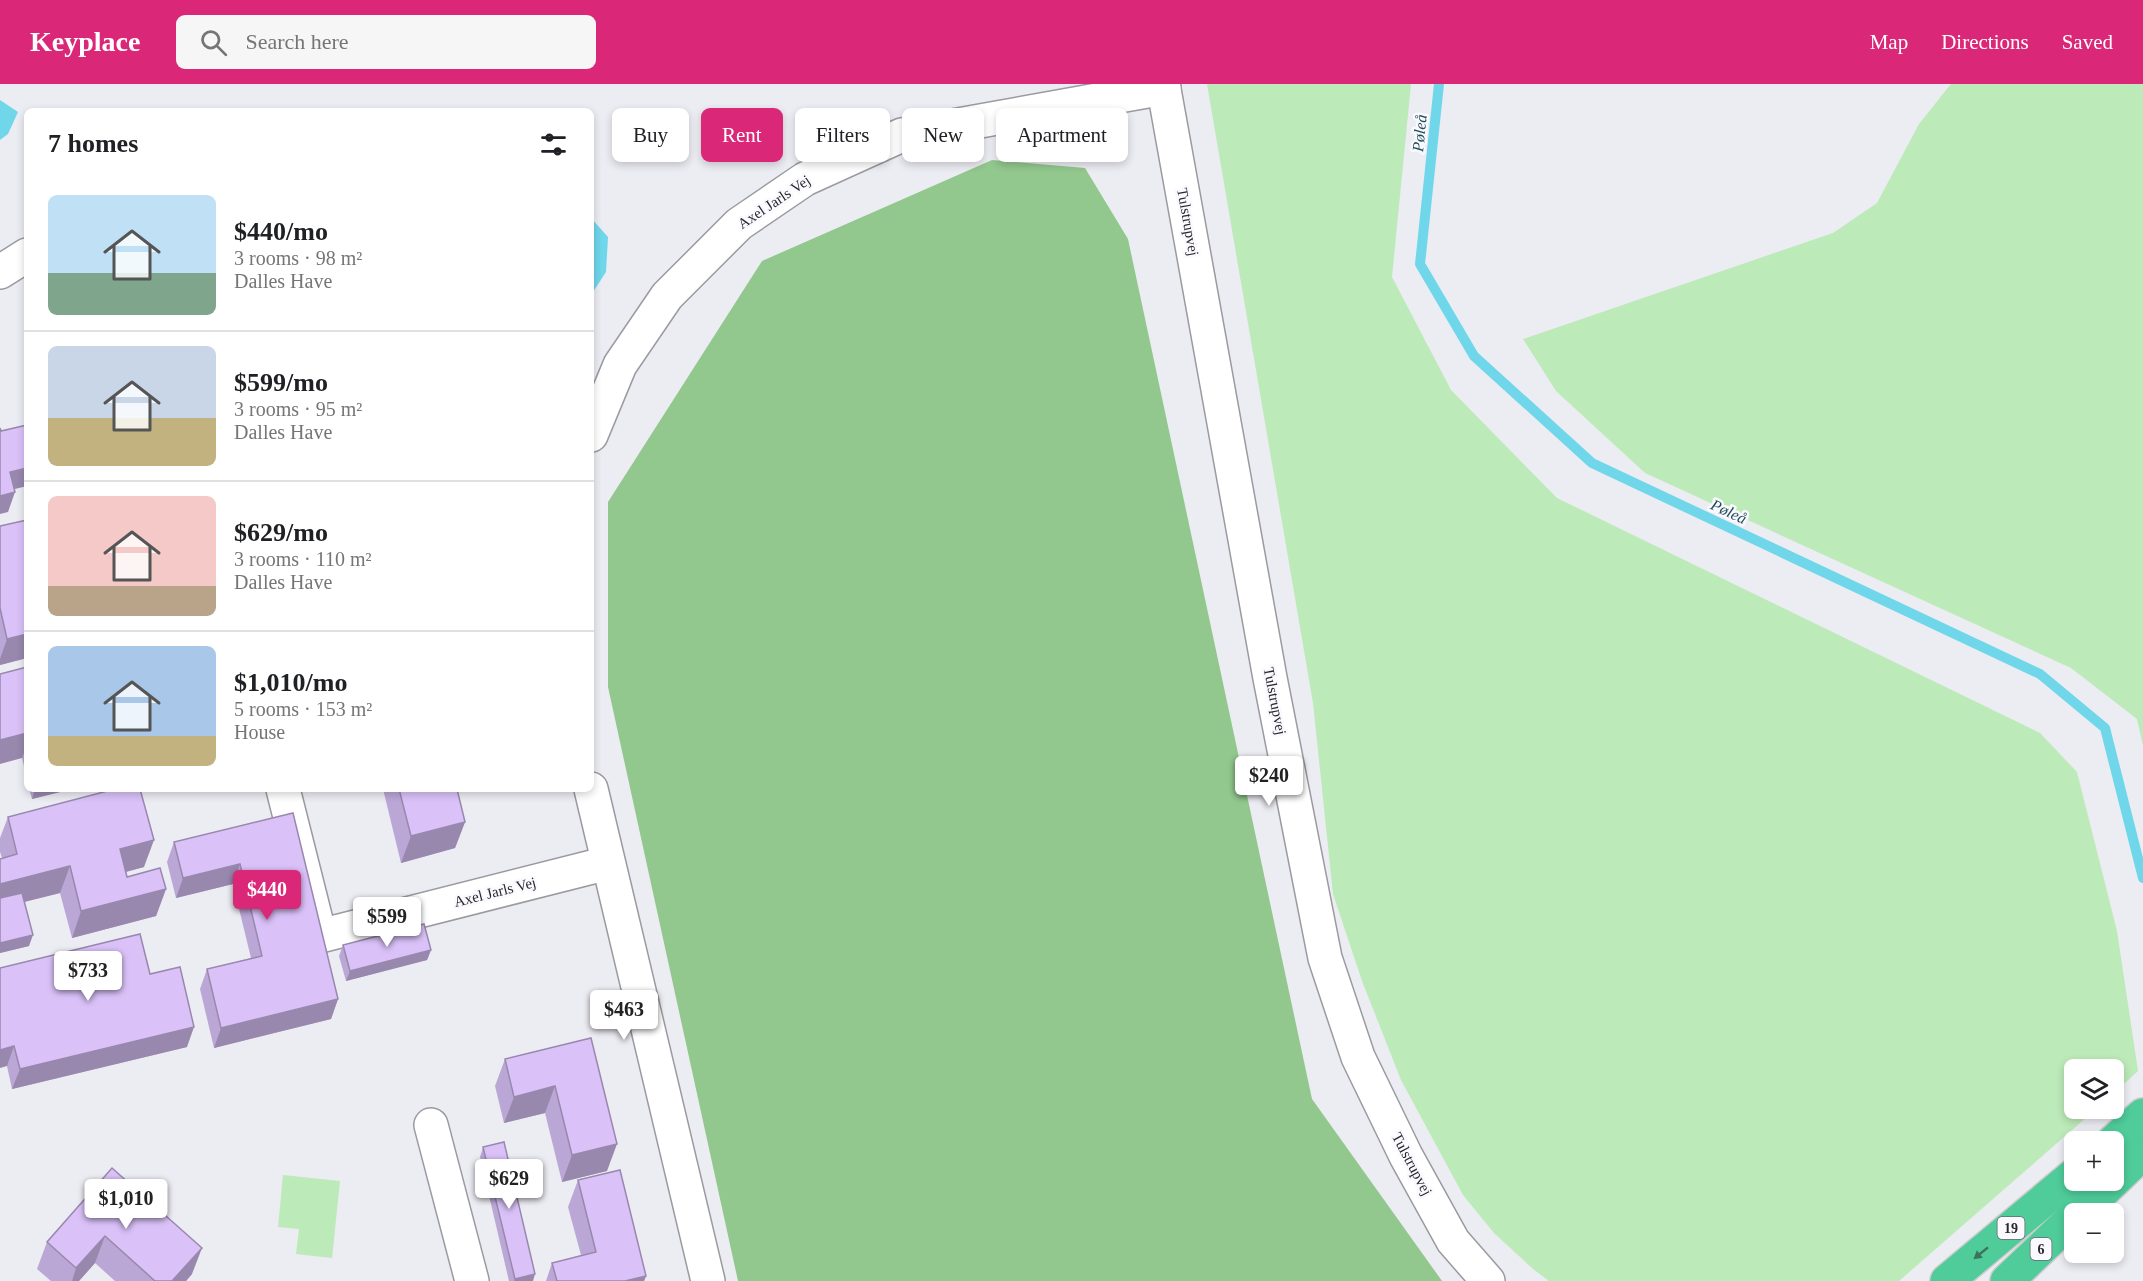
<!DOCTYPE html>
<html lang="en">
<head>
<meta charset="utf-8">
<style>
  body { margin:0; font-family:"Times New Roman",serif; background:#f6f6f6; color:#202124; height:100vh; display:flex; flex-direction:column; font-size:22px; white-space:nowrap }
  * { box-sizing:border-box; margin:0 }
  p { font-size:20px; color:#757577 }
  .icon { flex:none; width:33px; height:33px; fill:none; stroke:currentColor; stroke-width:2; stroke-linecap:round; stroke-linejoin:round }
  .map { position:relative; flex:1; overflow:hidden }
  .details { position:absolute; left:24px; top:24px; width:570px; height:684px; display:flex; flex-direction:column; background:#fff; border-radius:9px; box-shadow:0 3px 9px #0003 }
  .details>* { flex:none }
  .hud { position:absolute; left:612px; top:24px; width:570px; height:54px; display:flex; gap:12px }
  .fabs { position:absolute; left:2064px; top:975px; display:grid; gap:12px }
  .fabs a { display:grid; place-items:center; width:60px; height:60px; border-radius:9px; background:#fff; box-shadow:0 3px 9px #0003; font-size:30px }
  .price { position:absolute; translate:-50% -51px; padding:0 14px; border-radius:6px; background:#fff; color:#222; font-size:20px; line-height:39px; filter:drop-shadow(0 2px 3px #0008) }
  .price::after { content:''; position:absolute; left:50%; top:36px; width:18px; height:14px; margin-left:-9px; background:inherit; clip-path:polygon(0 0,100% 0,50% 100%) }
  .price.current { background:#db2777; color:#fff }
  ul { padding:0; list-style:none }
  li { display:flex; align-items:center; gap:18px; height:150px; padding:0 24px }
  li+li { border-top:2px solid #e0e0e0 }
  li span { display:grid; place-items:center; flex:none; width:168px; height:120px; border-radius:9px; color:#555 }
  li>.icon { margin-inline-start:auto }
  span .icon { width:72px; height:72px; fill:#fffc; stroke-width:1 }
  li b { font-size:26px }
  h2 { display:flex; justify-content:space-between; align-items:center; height:72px; padding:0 24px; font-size:26px }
  .pill { padding:0 21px; border-radius:9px; background:#fff; box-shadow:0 3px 9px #0003; font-size:21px; line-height:54px }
  .pill.current { background:#db2777; color:#fff }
  header { display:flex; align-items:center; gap:36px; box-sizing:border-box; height:84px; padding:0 30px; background:#db2777; color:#fff }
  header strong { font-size:28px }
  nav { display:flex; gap:33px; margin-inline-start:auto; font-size:21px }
  .search { width:420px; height:54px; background:#f6f6f6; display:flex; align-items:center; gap:15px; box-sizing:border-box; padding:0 21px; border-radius:9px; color:#757577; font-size:22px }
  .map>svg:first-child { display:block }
  .green { fill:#bdeab9 }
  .forest { fill:#92c78d }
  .water { fill:#70d6ea }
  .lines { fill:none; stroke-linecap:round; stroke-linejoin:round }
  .stream { stroke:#70d6ea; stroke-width:10 }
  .minor-casing { stroke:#9a9aa0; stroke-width:36 }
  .highway-casing { stroke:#ccc; stroke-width:36 }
  .minor { stroke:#fff; stroke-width:33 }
  .highway { stroke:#4fcc9a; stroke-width:33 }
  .wall { fill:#bba7d6 }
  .shaded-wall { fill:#9988ae }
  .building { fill:#dac2f9; stroke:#9988ae; stroke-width:1.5 }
  .oneway { fill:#3b735e }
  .labels { text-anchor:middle; stroke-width:5; stroke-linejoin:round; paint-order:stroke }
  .shield { fill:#f9f9ff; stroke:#68686b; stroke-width:1.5 }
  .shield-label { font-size:14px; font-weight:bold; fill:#2a2a2c }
  .street-label { font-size:15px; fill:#2a2a2c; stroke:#f9f9ff }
  .water-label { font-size:16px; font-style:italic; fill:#204e57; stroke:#f9f9ff }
</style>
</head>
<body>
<header>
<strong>Keyplace</strong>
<div class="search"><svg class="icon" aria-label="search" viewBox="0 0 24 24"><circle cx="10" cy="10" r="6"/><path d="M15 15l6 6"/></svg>Search here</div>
<nav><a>Map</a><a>Directions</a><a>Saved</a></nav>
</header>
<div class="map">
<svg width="2143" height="1197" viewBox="0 0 2143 1197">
  <rect width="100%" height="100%" fill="#ececf3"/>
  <g class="green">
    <polygon points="1207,0 1411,0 1392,193 1451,306 1557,414 2040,649 2077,688 2117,847 2138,987 2114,1009 2114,986 2074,986 2074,1024 2096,1025 1899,1197 1549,1197 1533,1185 1494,1149 1463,1111 1401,996 1362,897 1333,810 1313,619"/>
    <polygon points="1951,0 2143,0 2143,662 2137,635 2071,584 1645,389 1556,307 1523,255 1833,149 1877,119 1919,40"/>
    <polygon points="283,1091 340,1097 332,1174 296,1170 299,1145 278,1143"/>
  </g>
  <polygon class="forest" points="992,76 1085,84 1128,155 1312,1015 1442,1197 738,1197 608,603 608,418 762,177"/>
  <g class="water">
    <polygon points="0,16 18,28 8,50 0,56"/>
    <polygon points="591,134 608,153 606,188 591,211"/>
  </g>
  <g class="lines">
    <polyline class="stream" points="1439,0 1420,180 1474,272 1592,379 2040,590 2105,644 2143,794"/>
    <g class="minor-casing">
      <g id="minor">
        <polyline points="1163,0 1270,594 1325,874 1358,973 1406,1072 1453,1157 1488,1197"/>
        <polyline points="0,188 27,171"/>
        <polyline points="591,351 620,281 667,212 739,140 805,95 902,51 1164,4"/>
        <polyline points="283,705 320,852 608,779"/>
        <polyline points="591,705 708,1197"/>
        <polyline points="431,1041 472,1197"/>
      </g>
    </g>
    <g class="highway-casing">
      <g id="highway">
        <polyline points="2113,1058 2143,1031"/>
        <polyline points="2079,1130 2143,1069"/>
        <polyline points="1947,1197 2074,1091"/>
        <polyline points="2007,1197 2074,1133"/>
      </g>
    </g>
    <use href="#minor" class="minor"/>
    <use href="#highway" class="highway"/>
  </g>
  <g class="wall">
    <polygon points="0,442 27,574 0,581"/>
    <polygon points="27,583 27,695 22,674"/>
    <polygon points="29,705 72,705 32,715"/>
    <polygon points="383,705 457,705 465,738 455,764 401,779"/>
    <polygon points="293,729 338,915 331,935 214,964 200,905 207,885 251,874 233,800 176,814 167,778 174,758"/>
    <polygon points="8,733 144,783 126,788 127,793 166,805 156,832 72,854 60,809 24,818 29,862 0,869 0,775 2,774 0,768 0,754"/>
    <polygon points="343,861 431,866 427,876 346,897 339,872"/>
    <polygon points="0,884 150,890 187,963 12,1005 7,982"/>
    <polygon points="591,954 607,1087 562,1098 545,1029 504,1039 495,1002 505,975"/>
    <polygon points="483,1063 533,1197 509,1197 480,1073"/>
    <polygon points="112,1084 192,1190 186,1197 115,1197 95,1179 79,1197 51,1197 37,1185 47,1158"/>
    <polygon points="578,1096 646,1192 644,1197 546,1197 552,1179 581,1171 568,1123"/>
  </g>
  <g class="shaded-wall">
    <polygon points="27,384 27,402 3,408 10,388"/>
    <polygon points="15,408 8,428 0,430 0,412"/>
    <polygon points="27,550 27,574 0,581 0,575 7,555"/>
    <polygon points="27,649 27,661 22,674 0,680 0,656"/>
    <polygon points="35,705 72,705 32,715"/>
    <polygon points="465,738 455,764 401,779 411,752"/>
    <polygon points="154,756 144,783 110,792 120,765"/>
    <polygon points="240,780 233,800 176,814 183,794"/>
    <polygon points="70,782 60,809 0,824 0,800"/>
    <polygon points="166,805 156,832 72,854 81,827"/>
    <polygon points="33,851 29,862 0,869 0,859"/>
    <polygon points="431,866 427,876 346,897 350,887"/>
    <polygon points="338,915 331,935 214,964 221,944"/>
    <polygon points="194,943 187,963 12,1005 20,985"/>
    <polygon points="14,962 7,982 0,984 0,966"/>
    <polygon points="555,1002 545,1029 504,1039 514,1013"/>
    <polygon points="617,1060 607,1087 562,1098 572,1071"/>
    <polygon points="105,1152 95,1179 79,1197 72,1197 76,1184"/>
    <polygon points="202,1164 192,1190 186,1197 172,1197"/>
    <polygon points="535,1190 533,1197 514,1197 515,1195"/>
    <polygon points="646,1192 644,1197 625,1197"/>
  </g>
  <g class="building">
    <polygon points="27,341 27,384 10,388 15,408 0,412 0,344 1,347"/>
    <polygon points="27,436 27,550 7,555 0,524 0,442"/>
    <polygon points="27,583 27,649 0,656 0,590"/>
    <polygon points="115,705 140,705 154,756 120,765 127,793 160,784 166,805 81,827 70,782 0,800 0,775 17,770 8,733"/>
    <polygon points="399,705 457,705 465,738 411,752"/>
    <polygon points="293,729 338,915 221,944 207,885 262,872 240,780 183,794 174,758"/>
    <polygon points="22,809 33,851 0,859 0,814"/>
    <polygon points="424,840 431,866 350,887 343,861"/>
    <polygon points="140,850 150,890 180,883 194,943 20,985 14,962 0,966 0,884"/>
    <polygon points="591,954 617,1060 572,1071 555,1002 514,1013 505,975"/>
    <polygon points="504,1058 535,1190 515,1195 483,1063"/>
    <polygon points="112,1084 202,1164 172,1197 155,1197 105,1152 76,1184 47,1158"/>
    <polygon points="620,1086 646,1192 625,1197 557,1197 552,1179 596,1168 578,1096"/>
  </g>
  <defs><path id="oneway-solid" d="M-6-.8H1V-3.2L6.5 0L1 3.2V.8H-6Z" transform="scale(1.5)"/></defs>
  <use class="oneway" href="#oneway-solid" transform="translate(1981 1169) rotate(141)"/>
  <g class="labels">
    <g class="shield">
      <rect x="1997.5" y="1133" width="27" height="22" rx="4.5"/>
      <rect x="2030.5" y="1154" width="21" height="22" rx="4.5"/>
    </g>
    <g class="shield-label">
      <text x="2011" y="1149">19</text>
      <text x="2041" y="1170">6</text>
    </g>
    <g class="street-label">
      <text transform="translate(774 118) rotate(-34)" y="5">Axel Jarls Vej</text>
      <text transform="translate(1188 138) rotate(80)" y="5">Tulstrupvej</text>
      <text transform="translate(1275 617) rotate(79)" y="5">Tulstrupvej</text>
      <text transform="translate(495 808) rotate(-14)" y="5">Axel Jarls Vej</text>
      <text transform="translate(1412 1080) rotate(62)" y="5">Tulstrupvej</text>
    </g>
    <g class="water-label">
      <text transform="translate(1419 49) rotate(-84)" y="6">Pøleå</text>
      <text transform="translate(1729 427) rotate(25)" y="6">Pøleå</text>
    </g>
  </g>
</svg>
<div class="fabs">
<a><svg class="icon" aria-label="layers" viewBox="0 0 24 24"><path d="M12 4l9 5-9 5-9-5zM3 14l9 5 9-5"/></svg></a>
<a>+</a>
<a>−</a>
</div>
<b class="price" style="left:1269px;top:723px">$240</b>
<b class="price current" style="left:267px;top:837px">$440</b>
<b class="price" style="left:387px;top:864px">$599</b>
<b class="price" style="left:88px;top:918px">$733</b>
<b class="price" style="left:624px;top:957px">$463</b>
<b class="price" style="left:509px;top:1126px">$629</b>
<b class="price" style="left:126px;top:1146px">$1,010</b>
<div class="hud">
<a class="pill">Buy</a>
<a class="pill current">Rent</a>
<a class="pill">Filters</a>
<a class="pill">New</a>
<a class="pill">Apartment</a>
</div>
<section class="details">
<h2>7 homes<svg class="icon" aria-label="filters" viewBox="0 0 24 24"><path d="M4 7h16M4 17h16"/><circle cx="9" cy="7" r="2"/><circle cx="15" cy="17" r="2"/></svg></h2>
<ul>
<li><span style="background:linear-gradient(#bfe0f5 65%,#7fa58c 0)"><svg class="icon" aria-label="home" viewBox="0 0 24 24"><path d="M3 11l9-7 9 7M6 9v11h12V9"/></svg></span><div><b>$440/mo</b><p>3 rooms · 98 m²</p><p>Dalles Have</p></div></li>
<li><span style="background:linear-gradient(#c9d6e8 60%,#c2b280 0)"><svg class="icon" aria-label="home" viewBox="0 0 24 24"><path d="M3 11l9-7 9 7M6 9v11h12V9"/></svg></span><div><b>$599/mo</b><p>3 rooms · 95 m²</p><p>Dalles Have</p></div></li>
<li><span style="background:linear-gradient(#f6c9c9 75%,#b9a48a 0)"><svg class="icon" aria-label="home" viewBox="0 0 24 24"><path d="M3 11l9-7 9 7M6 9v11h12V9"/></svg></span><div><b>$629/mo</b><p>3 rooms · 110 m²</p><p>Dalles Have</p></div></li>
<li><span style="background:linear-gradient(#a9c7e8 75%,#c2b280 0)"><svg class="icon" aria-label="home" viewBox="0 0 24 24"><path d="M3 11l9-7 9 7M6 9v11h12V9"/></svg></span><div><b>$1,010/mo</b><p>5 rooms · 153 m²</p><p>House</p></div></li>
</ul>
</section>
</div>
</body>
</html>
